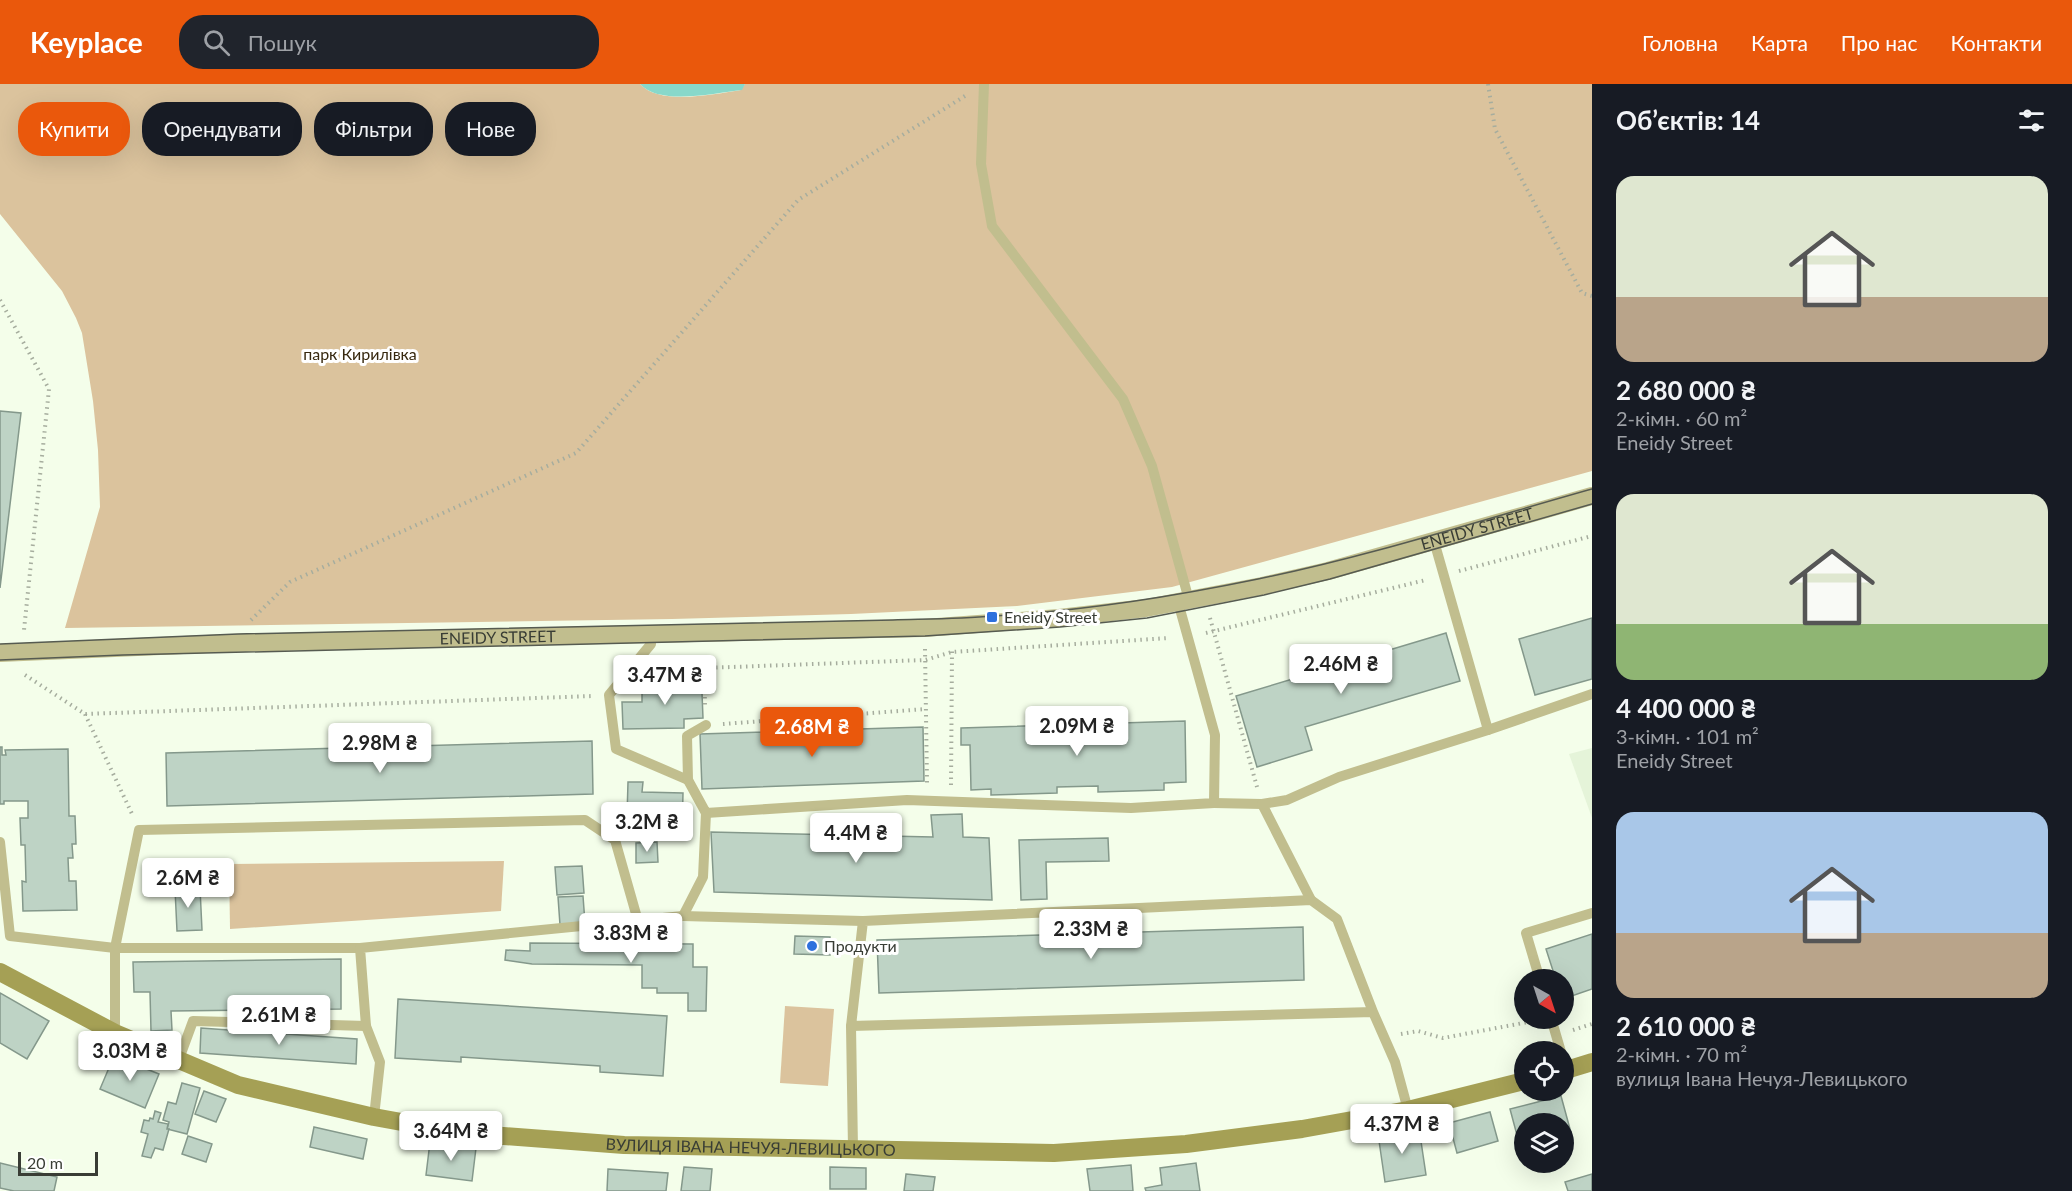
<!DOCTYPE html>
<html lang="uk">
<head>
<meta charset="utf-8">
<style>
  body { margin:0; font-family:Lato,sans-serif; background:#20242c; color:#f1f3f6; height:100vh; display:flex; flex-direction:column; font-size:22px; white-space:nowrap }
  * { box-sizing:border-box; margin:0 }
  p { font-size:20px; color:#9ea1a6 }
  .icon { flex:none; width:33px; height:33px; fill:none; stroke:currentColor; stroke-width:2; stroke-linecap:round; stroke-linejoin:round }
  .map { position:relative; flex:1; overflow:hidden }
  .panel { display:flex; flex-direction:column; background:#171b24; width:480px }
  .panel>* { flex:none }
  .hud { position:absolute; left:18px; top:18px; width:570px; height:54px; display:flex; gap:12px }
  .needle { width:39px; rotate:141deg }
  .buttons { position:absolute; left:1514px; top:885px; display:grid; gap:12px }
  .buttons a { display:grid; place-items:center; width:60px; height:60px; border-radius:50%; background:#171b24; box-shadow:0 6px 24px #0002; font-size:30px }
  .scale { position:absolute; left:18px; bottom:15px; width:80px; box-sizing:border-box; padding-left:6px; border:3px solid #393d35; border-top:0; font-size:16px; line-height:21px; white-space:nowrap; color:#393d35; -webkit-text-stroke:4px #fff; paint-order:stroke }
  .price { position:absolute; translate:-50% -51px; padding:0 14px; border-radius:6px; background:#fff; color:#222; font-size:20px; line-height:39px; filter:drop-shadow(0 2px 3px #0008) }
  .price::after { content:''; position:absolute; left:50%; top:36px; width:18px; height:14px; margin-left:-9px; background:inherit; clip-path:polygon(0 0,100% 0,50% 100%) }
  .price.current { background:#ea580c; color:#fff }
  ul { padding:0; list-style:none }
  li { display:grid; align-content:center; gap:12px; height:318px; padding:0 24px }
  li span { display:grid; place-items:center; height:186px; border-radius:18px; color:#555 }
  li>.icon { margin-inline-start:auto }
  span .icon { width:108px; height:108px; fill:#fffc; stroke-width:1 }
  li b { font-size:26px }
  h2 { display:flex; justify-content:space-between; align-items:center; height:72px; padding:0 24px; font-size:26px }
  .pill { padding:0 21px; border-radius:24px; background:#171b24; box-shadow:0 6px 24px #0002; font-size:21px; line-height:54px }
  .pill.current { background:#ea580c; color:#fff }
  header { display:flex; align-items:center; gap:36px; box-sizing:border-box; height:84px; padding:0 30px; background:#ea580c; color:#fff }
  header strong { font-size:28px }
  nav { display:flex; gap:33px; margin-inline-start:auto; font-size:21px }
  .search { width:420px; height:54px; background:#20242c; display:flex; align-items:center; gap:15px; box-sizing:border-box; padding:0 21px; border-radius:24px; color:#9ea1a6; font-size:22px }
  main { display:flex; flex:1; min-height:0 }
  .map>svg:first-child { display:block }
  .built { fill:#e5f4d9 }
  .green { fill:#dbc39d }
  .water { fill:#88d8ca }
  .building { fill:#bed3c5; stroke:#84988b; stroke-width:1.5 }
  .lines { fill:none; stroke-linecap:round; stroke-linejoin:round }
  .path { stroke:#a6ad9e; stroke-width:4; stroke-dasharray:1.5 4.5; stroke-linecap:butt }
  .lane { stroke:#c1be8e; stroke-width:10 }
  .street { stroke:#c1be8e; stroke-width:18 }
  .secondary { stroke:#a5a055; stroke-width:18 }
  .tram { stroke:#565b51; stroke-width:1.5 }
  .poi-dot { fill:#2e70dd; stroke:#fff; stroke-width:2 }
  .labels { text-anchor:middle; stroke-width:6; stroke-linejoin:round; paint-order:stroke }
  .park-label { font-size:16px; fill:#37280f; stroke:#fff }
  .street-label { font-size:16px; fill:#393d35; stroke:#fff }
  .poi-label { font-size:16px; fill:#393d35; stroke:#fff; text-anchor:start }
</style>
</head>
<body>
<header>
<strong>Keyplace</strong>
<div class="search"><svg class="icon" aria-label="search" viewBox="0 0 24 24"><circle cx="10" cy="10" r="6"/><path d="M15 15l6 6"/></svg>Пошук</div>
<nav><a>Головна</a><a>Карта</a><a>Про нас</a><a>Контакти</a></nav>
</header>
<main>
<div class="map">
<svg width="1592" height="1107" viewBox="0 0 1592 1107">
  <rect width="100%" height="100%" fill="#f4feea"/>
  <polygon class="built" points="1592,664 1592,734 1569,670"/>
  <g class="green">
    <path d="M 0,0 L 640,0 C 660,22 714,10 741,6 L 745,0 L 1592,0 L 1592,387 L 1172,503 L 1017,522 L 851,530 L 672,535 L 65,544 L 100,423 L 98,366 L 93,317 L 82,249 L 76,234 L 62,207 L 0,130 Z"/>
    <polygon points="504,777 501,827 230,845 229,780"/>
    <polygon points="785,922 834,925 828,1002 780,999"/>
  </g>
  <path class="water" d="M 640,0 L 745,0 L 742,6 C 714,9 660,22 640,0 Z"/>
  <g class="building">
    <polygon points="0,327 21,329 0,504"/>
    <polygon points="1592,534 1592,595 1535,611 1519,555"/>
    <polygon points="1446,549 1460,597 1305,643 1312,666 1257,683 1236,612"/>
    <polygon points="668,593 695,593 695,609 702,609 703,634 684,635 684,644 623,645 622,618 642,618 642,606 668,605"/>
    <polygon points="1185,637 1186,698 1164,699 1164,706 1098,708 1098,702 1057,703 1057,709 991,711 991,705 971,706 970,661 961,661 961,644"/>
    <polygon points="923,643 924,697 702,705 700,650"/>
    <polygon points="592,657 593,710 167,722 166,669"/>
    <polygon points="0,663 2,663 2,671 6,671 5,666 68,665 69,732 75,732 76,760 72,760 73,774 68,774 69,797 76,797 77,826 23,827 22,797 26,798 25,761 21,761 20,734 28,734 28,717 4,717 4,720 0,720"/>
    <polygon points="628,698 643,698 642,708 683,709 682,750 636,749 636,732 627,732"/>
    <polygon points="962,730 963,753 989,754 992,816 714,808 711,748 933,753 931,731"/>
    <polygon points="1108,754 1109,777 1046,778 1047,815 1021,816 1019,756"/>
    <polygon points="657,758 658,778 636,779 636,759"/>
    <polygon points="582,782 584,809 557,811 555,783"/>
    <polygon points="200,804 202,846 177,847 175,805"/>
    <polygon points="583,812 585,839 560,841 558,813"/>
    <polygon points="1303,843 1304,896 879,909 877,856"/>
    <polygon points="1592,850 1592,905 1563,915 1563,896 1556,896 1546,865"/>
    <polygon points="795,852 830,853 830,871 794,870"/>
    <polygon points="530,859 693,860 693,883 707,883 706,927 688,927 688,909 657,909 657,904 642,904 642,881 532,880 505,876 506,866 530,867"/>
    <polygon points="341,875 341,925 171,927 172,946 151,947 150,908 134,908 133,878"/>
    <polygon points="0,909 49,937 27,975 0,959"/>
    <polygon points="398,915 667,932 663,992 600,988 600,982 461,973 461,978 395,974"/>
    <polygon points="201,944 357,955 356,980 200,969"/>
    <polygon points="114,972 159,990 145,1024 100,1005"/>
    <polygon points="182,999 200,1004 187,1050 167,1045 169,1038 163,1036 168,1018 176,1020"/>
    <polygon points="204,1007 226,1015 216,1038 195,1030"/>
    <polygon points="1561,1012 1573,1056 1563,1059 1563,1040 1524,1040 1524,1069 1522,1070 1510,1025"/>
    <polygon points="155,1027 161,1029 158,1038 168,1040 167,1045 169,1045 163,1066 155,1064 151,1074 142,1072 148,1050 141,1048 144,1036 149,1037 150,1034 153,1035"/>
    <polygon points="1490,1028 1498,1057 1457,1069 1449,1039"/>
    <polygon points="314,1043 367,1055 363,1075 310,1063"/>
    <polygon points="1419,1044 1426,1091 1385,1098 1378,1050"/>
    <polygon points="188,1052 212,1060 206,1078 182,1070"/>
    <polygon points="430,1058 476,1064 472,1097 426,1091"/>
    <polygon points="0,1079 57,1093 54,1107 14,1107 0,1104"/>
    <polygon points="1196,1079 1200,1107 1146,1107 1145,1104 1162,1101 1160,1084"/>
    <polygon points="1131,1081 1133,1107 1090,1107 1087,1085"/>
    <polygon points="684,1083 712,1085 710,1107 681,1107"/>
    <polygon points="830,1083 866,1084 866,1105 830,1105"/>
    <polygon points="608,1085 668,1089 666,1107 607,1107"/>
    <polygon points="906,1090 935,1093 933,1107 904,1107"/>
    <polygon points="1592,1090 1592,1107 1568,1107 1565,1098"/>
  </g>
  <g class="lines">
    <g class="path">
      <polyline points="1488,0 1495,45 1582,209 1592,212"/>
      <polyline points="0,216 49,305 24,546"/>
      <polyline points="1459,487 1592,452"/>
      <polyline points="1210,534 1257,703"/>
      <polyline points="251,536 290,498 576,369 798,116 965,12"/>
      <polyline points="1206,549 1426,496"/>
      <polyline points="925,565 927,699"/>
      <polyline points="704,571 705,623"/>
      <polyline points="704,584 925,576 952,568 1169,554"/>
      <polyline points="25,591 85,630 593,612"/>
      <polyline points="85,630 133,732"/>
      <polyline points="723,640 926,625"/>
      <polyline points="951,701 952,567"/>
      <polyline points="1573,946 1592,940"/>
      <polyline points="1401,950 1418,947 1443,954 1534,937"/>
    </g>
    <g class="lane">
      <polyline points="984,0 981,80 992,142 1123,315 1152,382 1189,516"/>
      <polyline points="651,550 651,560 609,611 616,665 688,696"/>
      <polyline points="706,641 687,652 688,696 706,729 907,716 1131,724 1214,719 1215,651 1178,518"/>
      <polyline points="1488,646 1592,610"/>
      <polyline points="1214,719 1262,720"/>
      <polyline points="706,729 703,793 683,832 863,837"/>
      <polyline points="0,758 10,852 115,864 360,864"/>
      <polyline points="1311,816 1262,720 1287,716 1339,693 1488,646 1434,457"/>
      <polyline points="1540,896 1526,849 1592,829"/>
      <polyline points="1373,928 1337,835 1311,816 863,837 851,942 1373,928 1395,978 1408,1026"/>
      <polyline points="1551,934 1561,968"/>
      <polyline points="851,942 853,1065"/>
      <polyline points="115,949 115,864 139,746 585,736 615,756 638,837"/>
      <polyline points="179,975 193,937 366,942"/>
      <polyline points="374,1033 380,978 366,942 360,864 683,832"/>
    </g>
    <path class="street" id="s1" d="M 0,569 L 229,559 L 924,544 L 1059,534 L 1146,524 L 1262,502 L 1328,487 L 1592,412"/>
    <g class="secondary">
      <path id="s2" d="M 0,888 L 115,949 L 238,1001 L 374,1033 L 407,1039 L 491,1051 L 624,1061 L 1054,1069 L 1186,1060 L 1302,1045 L 1408,1026 L 1524,997"/>
      <polyline points="1563,987 1592,978"/>
    </g>
    <g class="tram">
      <path d="M 0,560 L 238,550 L 893,536 C 926,535 960,535 993,532 C 1082,527 1171,513 1258,495 C 1371,472 1481,436 1592,405"/>
      <polyline points="0,576 123,571 925,552 1060,543 1147,534 1264,511 1330,495 1592,420"/>
    </g>
  </g>
  <g class="poi-dot">
    <rect x="986" y="527" width="12" height="12" rx="3"/>
    <circle cx="812" cy="862" r="6"/>
  </g>
  <g class="labels">
    <g class="park-label">
      <text x="360" y="276">парк Кирилівка</text>
    </g>
    <g class="street-label">
      <text dy="6" stroke="none"><textPath href="#s1" startOffset="1488">ENEIDY STREET</textPath></text>
      <text dy="6" stroke="none"><textPath href="#s1" startOffset="498">ENEIDY STREET</textPath></text>
      <text dy="6" stroke="none"><textPath href="#s2" startOffset="782">ВУЛИЦЯ ІВАНА НЕЧУЯ-ЛЕВИЦЬКОГО</textPath></text>
    </g>
    <g class="poi-label">
      <text x="1004" y="539">Eneidy Street</text>
      <text x="824" y="868">Продукти</text>
    </g>
  </g>
</svg>
<div class="buttons">
<a><svg class="needle" viewBox="-14 -14 28 28"><path d="M0-13l5 13h-10z" fill="#e53935"/><path d="M0 13l5-13h-10z" fill="#9ea1a6"/></svg></a>
<a><svg class="icon" aria-label="locate" viewBox="0 0 24 24"><circle cx="12" cy="12" r="6"/><path d="M12 2v4M12 18v4M2 12h4M18 12h4"/></svg></a>
<a><svg class="icon" aria-label="layers" viewBox="0 0 24 24"><path d="M12 4l9 5-9 5-9-5zM3 14l9 5 9-5"/></svg></a>
</div>
<div class="scale">20 m</div>
<b class="price" style="left:1341px;top:611px">2.46M ₴</b>
<b class="price" style="left:665px;top:622px">3.47M ₴</b>
<b class="price" style="left:1077px;top:673px">2.09M ₴</b>
<b class="price current" style="left:812px;top:674px">2.68M ₴</b>
<b class="price" style="left:380px;top:690px">2.98M ₴</b>
<b class="price" style="left:647px;top:769px">3.2M ₴</b>
<b class="price" style="left:856px;top:780px">4.4M ₴</b>
<b class="price" style="left:188px;top:825px">2.6M ₴</b>
<b class="price" style="left:1091px;top:876px">2.33M ₴</b>
<b class="price" style="left:631px;top:880px">3.83M ₴</b>
<b class="price" style="left:279px;top:962px">2.61M ₴</b>
<b class="price" style="left:130px;top:998px">3.03M ₴</b>
<b class="price" style="left:1402px;top:1071px">4.37M ₴</b>
<b class="price" style="left:451px;top:1078px">3.64M ₴</b>
<div class="hud">
<a class="pill current">Купити</a>
<a class="pill">Орендувати</a>
<a class="pill">Фільтри</a>
<a class="pill">Нове</a>
</div>
</div>
<section class="panel">
<h2>Об’єктів: 14<svg class="icon" aria-label="filters" viewBox="0 0 24 24"><path d="M4 7h16M4 17h16"/><circle cx="9" cy="7" r="2"/><circle cx="15" cy="17" r="2"/></svg></h2>
<ul>
<li><span style="background:linear-gradient(#dfe7d0 65%,#b9a48a 0)"><svg class="icon" aria-label="home" viewBox="0 0 24 24"><path d="M3 11l9-7 9 7M6 9v11h12V9"/></svg></span><div><b>2 680 000 ₴</b><p>2-кімн. · 60 m²</p><p>Eneidy Street</p></div></li>
<li><span style="background:linear-gradient(#dfe7d0 70%,#8fb573 0)"><svg class="icon" aria-label="home" viewBox="0 0 24 24"><path d="M3 11l9-7 9 7M6 9v11h12V9"/></svg></span><div><b>4 400 000 ₴</b><p>3-кімн. · 101 m²</p><p>Eneidy Street</p></div></li>
<li><span style="background:linear-gradient(#a9c7e8 65%,#b9a48a 0)"><svg class="icon" aria-label="home" viewBox="0 0 24 24"><path d="M3 11l9-7 9 7M6 9v11h12V9"/></svg></span><div><b>2 610 000 ₴</b><p>2-кімн. · 70 m²</p><p>вулиця Івана Нечуя-Левицького</p></div></li>
</ul>
</section>
</main>
</body>
</html>
